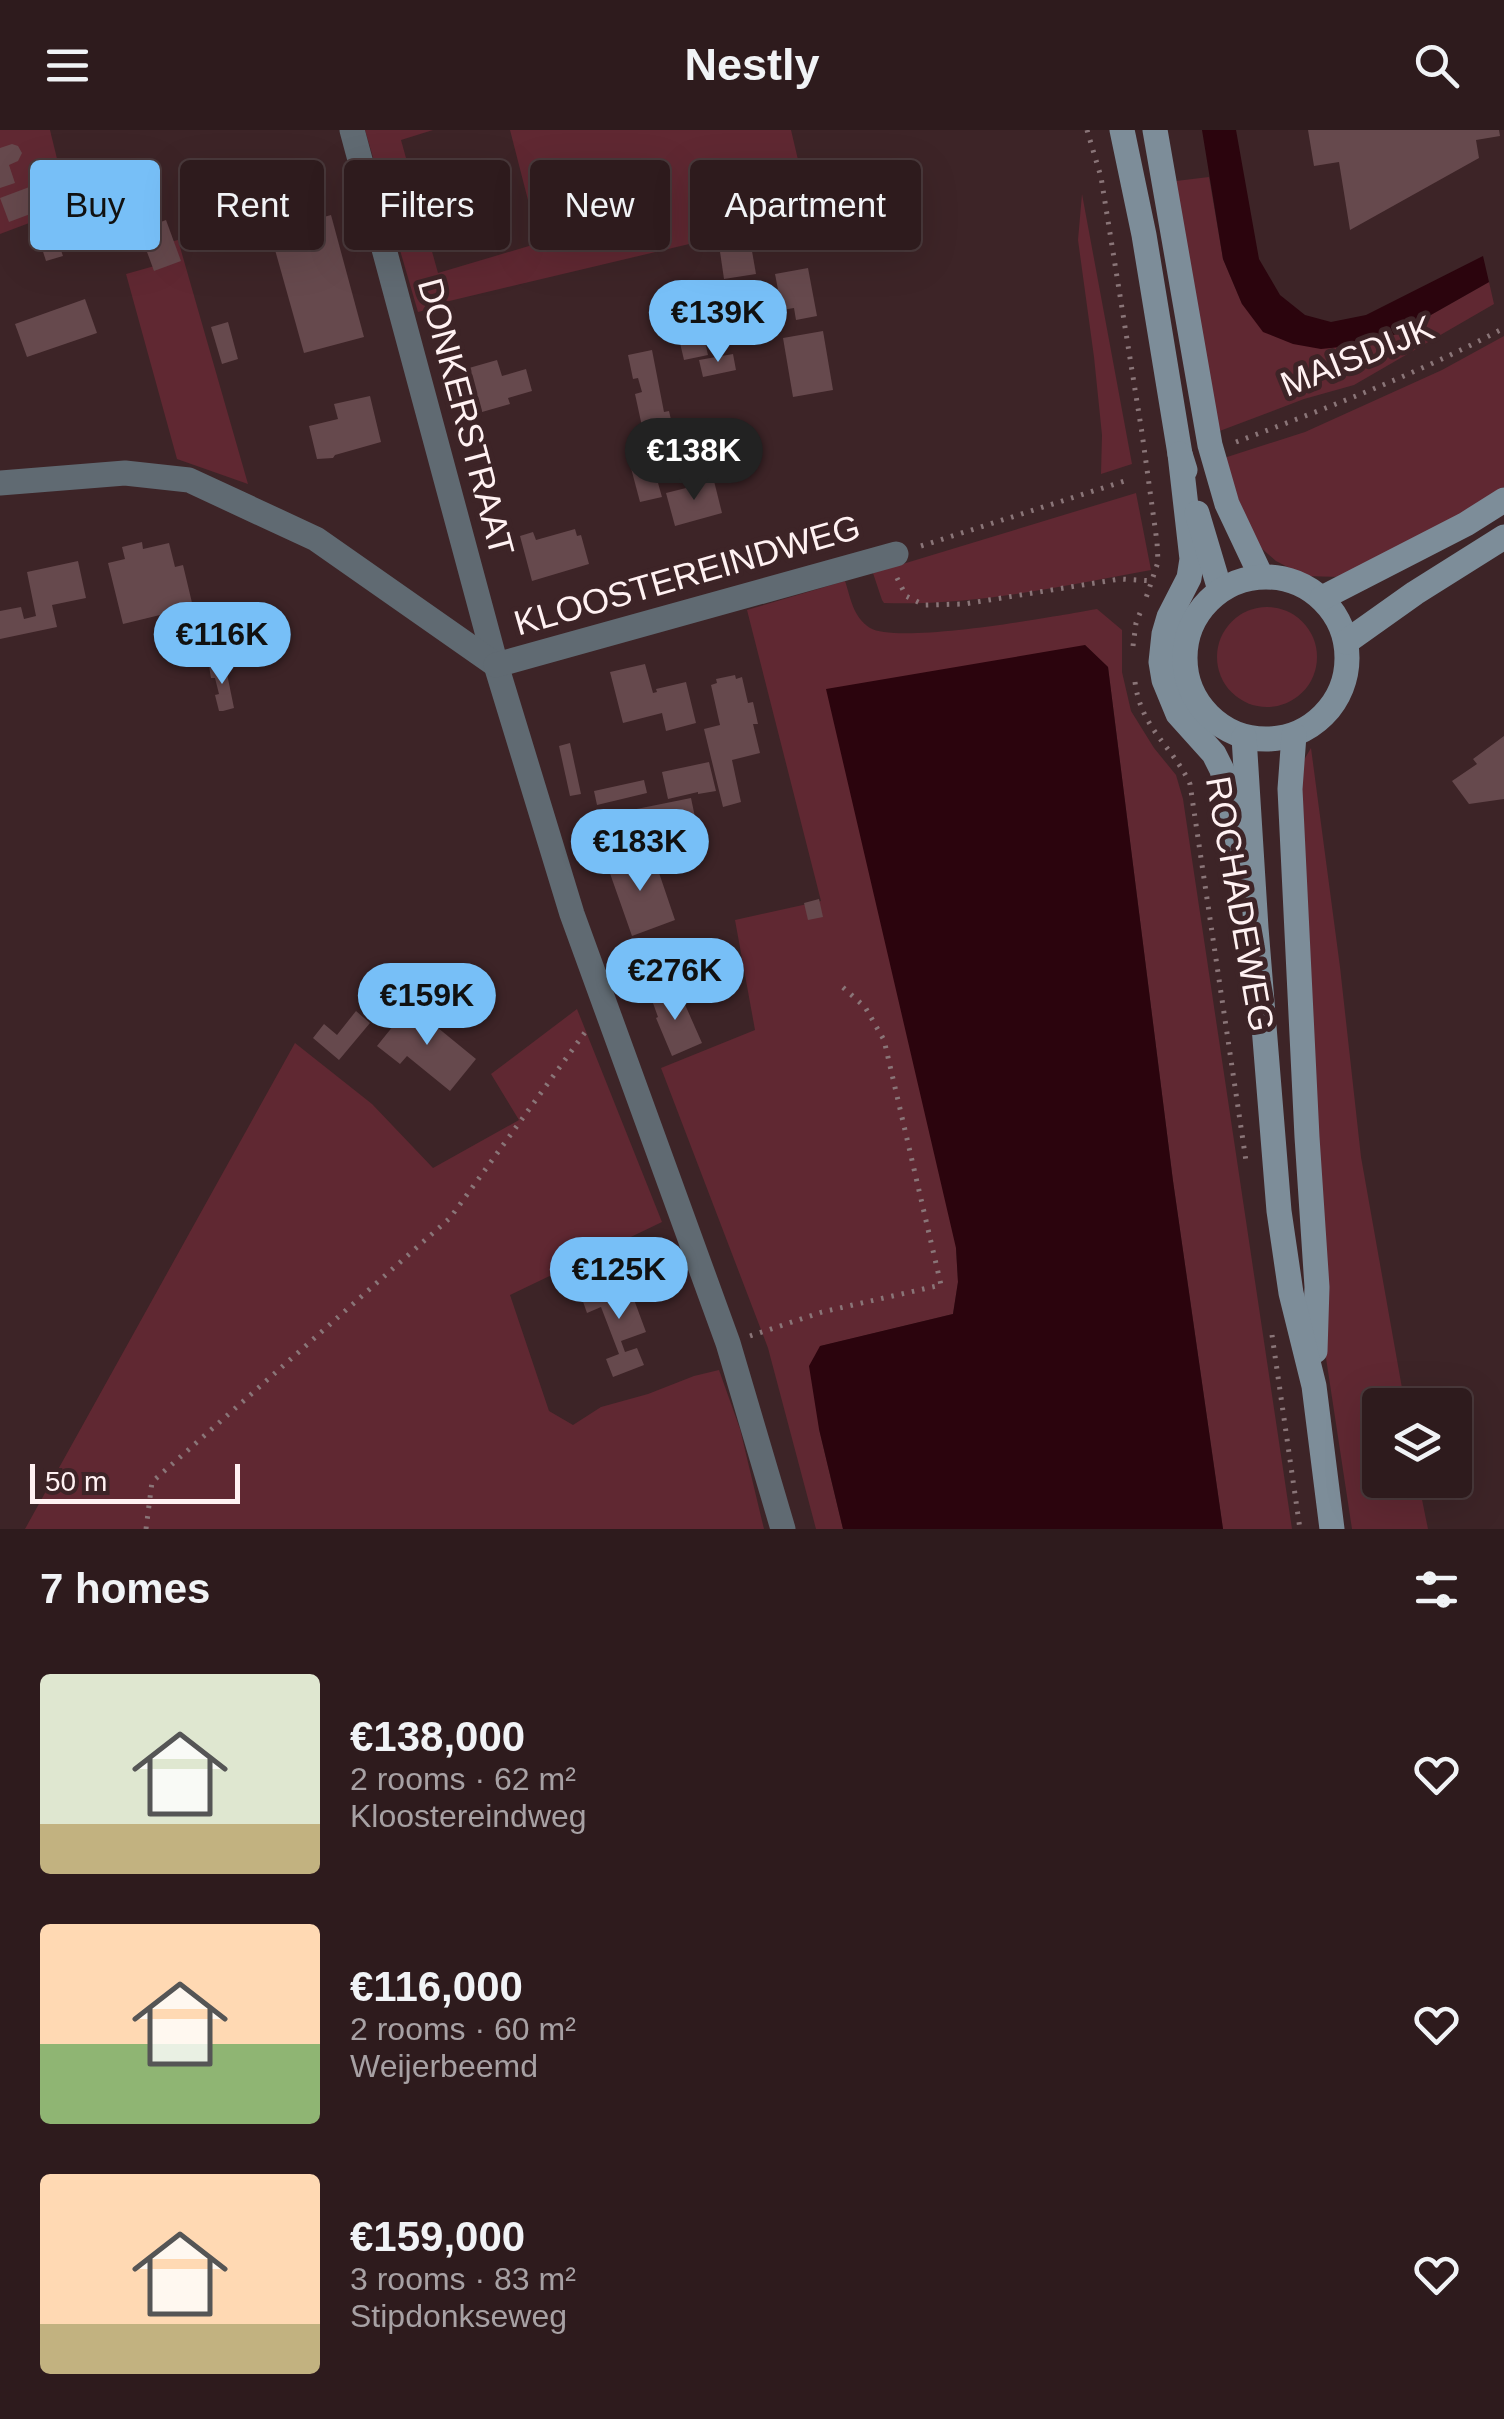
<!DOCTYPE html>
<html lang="en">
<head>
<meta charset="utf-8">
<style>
  body { margin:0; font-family:Arial,sans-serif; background:#3a282a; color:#f1f3f6; height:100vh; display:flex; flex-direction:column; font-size:38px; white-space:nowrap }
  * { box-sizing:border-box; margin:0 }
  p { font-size:32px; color:#a7a1a4 }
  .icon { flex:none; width:55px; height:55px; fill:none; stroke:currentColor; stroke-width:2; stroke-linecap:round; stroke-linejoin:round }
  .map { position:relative; height:1399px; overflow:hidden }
  .drawer { display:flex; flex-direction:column; background:#2e1b1d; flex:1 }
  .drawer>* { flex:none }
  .banner { position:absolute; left:30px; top:30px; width:1000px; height:90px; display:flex; gap:20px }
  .controls { position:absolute; left:1362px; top:1258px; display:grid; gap:20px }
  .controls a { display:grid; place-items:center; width:110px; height:110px; border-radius:10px; background:#2e1b1d; box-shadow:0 10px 40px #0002,0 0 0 2px #49393b; font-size:50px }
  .scale { position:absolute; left:30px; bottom:25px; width:210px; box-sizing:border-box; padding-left:10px; border:5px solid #fff1f2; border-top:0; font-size:28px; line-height:35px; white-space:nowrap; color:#fff1f2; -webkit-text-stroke:8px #3d2427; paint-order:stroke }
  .price { position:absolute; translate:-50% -85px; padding:0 22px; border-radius:35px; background:#77bff7; color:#111; font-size:32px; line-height:65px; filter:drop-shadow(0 2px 5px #0008) }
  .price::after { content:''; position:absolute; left:50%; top:60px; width:30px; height:22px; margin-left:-15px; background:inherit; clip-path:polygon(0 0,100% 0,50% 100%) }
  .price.on { background:#222; color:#fff }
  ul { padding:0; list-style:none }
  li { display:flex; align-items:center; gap:30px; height:250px; padding:0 40px }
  li span { display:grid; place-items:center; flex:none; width:280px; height:200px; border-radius:10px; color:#555 }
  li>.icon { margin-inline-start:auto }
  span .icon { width:120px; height:120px; fill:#fffc; stroke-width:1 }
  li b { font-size:42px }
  h2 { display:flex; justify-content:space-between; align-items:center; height:120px; padding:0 40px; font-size:42px }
  .pill { padding:0 35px; border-radius:10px; background:#2e1b1d; box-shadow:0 10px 40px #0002,0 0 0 2px #49393b; font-size:35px; line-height:90px }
  .pill.on { background:#77bff7; color:#111 }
  header { display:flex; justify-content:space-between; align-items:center; height:130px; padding:0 40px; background:#2e1b1d; font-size:45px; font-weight:700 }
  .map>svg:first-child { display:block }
  .green { fill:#602832 }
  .water { fill:#2b040d }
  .building { fill:#66494d }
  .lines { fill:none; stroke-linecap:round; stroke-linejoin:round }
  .path { stroke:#8a7578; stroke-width:5; stroke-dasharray:2.5 8; stroke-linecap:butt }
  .street { stroke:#606a72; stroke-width:25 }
  .secondary { stroke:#7d8d99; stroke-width:25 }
  .labels { text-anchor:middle; stroke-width:10; stroke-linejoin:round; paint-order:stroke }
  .street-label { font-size:35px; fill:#fff1f2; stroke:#3d2427 }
</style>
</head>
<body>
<header><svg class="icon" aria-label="menu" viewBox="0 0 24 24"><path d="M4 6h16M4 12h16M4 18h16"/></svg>Nestly<svg class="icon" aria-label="search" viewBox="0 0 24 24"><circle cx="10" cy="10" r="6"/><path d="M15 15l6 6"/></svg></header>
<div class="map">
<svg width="1504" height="1399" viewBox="0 0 1504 1399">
  <rect width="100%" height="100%" fill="#3d2427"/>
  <g class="green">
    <polygon points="0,0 50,0 69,78 0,104"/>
    <polygon points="365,0 433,0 401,10 438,143 539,113 510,0 791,0 811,85 441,173 441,176 418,182"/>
    <polygon points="1209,47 1223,129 1242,174 1360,215 1399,203 1489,152 1494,174 1354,255 1304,269 1217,302 1176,51"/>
    <polygon points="1082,64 1132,334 1101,344 1102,305 1094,227 1078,110"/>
    <polygon points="178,110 248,354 177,329 126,144 158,135 154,116"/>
    <polygon points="1504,206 1504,357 1455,392 1340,447 1305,446 1276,431 1260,417 1247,394 1224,328 1305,302 1442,240"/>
    <path d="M 1136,363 L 1151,440 C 1063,456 974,476 884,473 L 882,470 L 873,443 Z"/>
    <path d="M 845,451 C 851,469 853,487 870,498 C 899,515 1057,486 1097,479 L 1122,500 L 1122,542 L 1131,581 L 1154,618 L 1176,645 L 1183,669 L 1292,1399 L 1223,1399 L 1173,1051 L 1108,537 L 1085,515 L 956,1118 L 958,1152 L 953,1184 L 821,1216 L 819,1299 L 843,1399 L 816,1399 L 768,1218 L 661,938 L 755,900 L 735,790 L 821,771 L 747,480 Z"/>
    <circle cx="1267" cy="527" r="50"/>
    <polygon points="1311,618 1340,837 1361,1027 1405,1275 1380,1275 1380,1350 1418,1350 1428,1399 1352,1399 1326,1228 1301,635"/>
    <polygon points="577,879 662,1092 510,1165 549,1281 573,1295 601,1277 648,1264 694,1246 719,1240 740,1299 764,1399 25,1399 295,913 372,974 433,1038 519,990 491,944"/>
  </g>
  <g class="water">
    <polygon points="1202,0 1236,0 1259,129 1280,165 1305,185 1331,192 1366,185 1483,126 1489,152 1399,203 1360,215 1321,219 1293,214 1263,202 1242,174 1223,129"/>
    <polygon points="1085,515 1108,537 1173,1051 1223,1399 843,1399 819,1299 809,1236 820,1216 953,1184 958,1152 956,1118 826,559"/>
  </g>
  <g class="building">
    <polygon points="1308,0 1499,0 1500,6 1476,10 1479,28 1350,100 1339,32 1314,36"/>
    <polygon points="12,14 18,16 22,23 18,31 9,35 15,53 0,58 0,18"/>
    <polygon points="32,56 41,80 9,92 0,68"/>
    <polygon points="331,85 364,207 304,223 270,102"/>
    <polygon points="166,90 181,131 154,141 139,100"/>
    <polygon points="55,103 63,126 46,131 39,109"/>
    <polygon points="749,104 756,144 724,149 718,108"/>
    <polygon points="808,138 817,186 796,190 794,178 782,180 775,144"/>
    <polygon points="85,169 97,203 27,227 15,194"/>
    <polygon points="228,192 238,229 222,234 211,197"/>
    <polygon points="701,194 708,225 684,230 677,200"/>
    <polygon points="823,201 833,260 793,267 783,208"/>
    <polygon points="652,220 664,282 669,281 672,294 643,301 635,264 642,262 638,248 633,249 628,225"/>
    <polygon points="733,224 736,240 703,247 699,230"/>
    <polygon points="497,230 502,246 526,239 532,261 508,268 510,274 482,282 469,238"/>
    <polygon points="370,266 381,312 335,325 333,328 317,329 309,296 338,289 334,274"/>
    <polygon points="652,332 662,367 640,372 631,338"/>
    <polygon points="714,351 722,383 675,396 666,363"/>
    <polygon points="575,399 577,406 581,405 589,434 532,451 520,406 533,402 536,410"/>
    <polygon points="142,412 143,419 169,413 175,437 183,435 193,477 123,494 108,433 125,429 122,417"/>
    <polygon points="78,431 86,468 52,475 57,497 0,509 0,481 21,477 24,489 36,486 27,442"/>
    <polygon points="219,508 221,517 210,519 208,510"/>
    <polygon points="224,519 226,528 213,531 211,522"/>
    <polygon points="220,533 225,534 234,578 223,581 219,581 215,565 219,564 215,548 211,548 209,536"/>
    <polygon points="645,534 653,563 657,562 656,559 686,552 696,593 666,601 662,583 623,593 610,542"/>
    <polygon points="735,545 736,549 742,547 748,573 753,572 758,594 753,594 760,623 732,630 741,672 723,677 704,599 720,595 711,555 717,553 716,549"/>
    <polygon points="1504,606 1504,669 1469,674 1452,651 1477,634 1473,629"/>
    <polygon points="570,613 581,664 570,666 559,616"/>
    <polygon points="709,632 716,661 698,664 698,662 668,669 662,642"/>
    <polygon points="644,650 647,663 597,675 594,661"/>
    <polygon points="691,668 700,711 664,718 660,697 597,711 592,688"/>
    <polygon points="634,723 639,737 655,731 675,790 632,806 606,732"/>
    <polygon points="819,769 823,787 808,790 804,773"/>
    <polygon points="663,857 670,875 683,870 702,913 672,926 656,888 658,887 649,862"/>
    <polygon points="410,875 476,929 450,961 407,926 400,934 377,916"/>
    <polygon points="356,881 370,893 339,930 313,908 324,894 337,905"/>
    <polygon points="626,1148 646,1202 621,1211 625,1222 637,1218 644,1235 613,1247 606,1229 619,1224 601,1177 587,1183 581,1166"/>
  </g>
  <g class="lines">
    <g class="path">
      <polyline points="1087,0 1101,47 1142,303 1157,412 1158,432 1146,468"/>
      <path d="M 1236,312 C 1327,278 1418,244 1504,198"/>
      <polyline points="921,416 1131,349"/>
      <polyline points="897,448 906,466 924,475 964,474 1120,449 1153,451"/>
      <polyline points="1133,516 1136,493 1142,478"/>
      <path d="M 1135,552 C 1141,599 1172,615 1190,654 L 1246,1031"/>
      <polyline points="1272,1205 1300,1399"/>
      <polyline points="750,1206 822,1182 941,1155 884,910 865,877 838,853"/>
      <polyline points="146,1399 152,1352 450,1088 586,901"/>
    </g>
    <g class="street">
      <polyline points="352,0 496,535 572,784 728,1213 783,1399"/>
      <polyline points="0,353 125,343 189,350 316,409 496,535"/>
      <polyline points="496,535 896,424"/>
    </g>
    <g class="secondary">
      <polyline points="1122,0 1144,105 1180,324 1185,340"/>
      <polyline points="1155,0 1210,315 1227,374 1261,446"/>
      <polyline points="1180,324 1192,429 1189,448 1169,487 1164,504 1161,532 1164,550 1178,584 1214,624 1222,640 1239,717"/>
      <polyline points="1197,383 1220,460"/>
      <circle cx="1266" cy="528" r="81"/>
      <polyline points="1322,468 1466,394 1504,370"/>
      <polyline points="1346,512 1415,463 1504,407"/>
      <polyline points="1294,605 1290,659 1307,1007 1317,1157 1315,1221"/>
      <polyline points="1244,607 1256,798 1279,1081 1291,1163 1314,1256 1332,1399"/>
    </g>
  </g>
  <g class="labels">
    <g class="street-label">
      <text transform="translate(1357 226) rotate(-22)" y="12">MAISDIJK</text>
      <text transform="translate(466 287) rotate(75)" y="12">DONKERSTRAAT</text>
      <text transform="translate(687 445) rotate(-16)" y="12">KLOOSTEREINDWEG</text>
      <text transform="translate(1240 774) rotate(80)" y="12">ROCHADEWEG</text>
    </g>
  </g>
</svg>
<div class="controls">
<a><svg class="icon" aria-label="layers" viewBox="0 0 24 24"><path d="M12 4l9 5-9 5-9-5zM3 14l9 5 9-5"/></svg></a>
</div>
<div class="scale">50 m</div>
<b class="price" style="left:718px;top:235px">€139K</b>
<b class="price on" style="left:694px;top:373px">€138K</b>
<b class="price" style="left:222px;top:557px">€116K</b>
<b class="price" style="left:640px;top:764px">€183K</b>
<b class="price" style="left:675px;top:893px">€276K</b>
<b class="price" style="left:427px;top:918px">€159K</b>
<b class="price" style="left:619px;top:1192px">€125K</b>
<div class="banner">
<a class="pill on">Buy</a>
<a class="pill">Rent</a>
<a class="pill">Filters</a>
<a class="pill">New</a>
<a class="pill">Apartment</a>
</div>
</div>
<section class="drawer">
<h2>7 homes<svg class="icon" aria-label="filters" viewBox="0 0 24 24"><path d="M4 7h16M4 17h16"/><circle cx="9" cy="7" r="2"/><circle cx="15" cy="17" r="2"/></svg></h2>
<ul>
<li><span style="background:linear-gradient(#dfe7d0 75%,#c2b280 0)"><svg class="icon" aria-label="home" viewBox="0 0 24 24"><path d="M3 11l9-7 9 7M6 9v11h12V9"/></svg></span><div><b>€138,000</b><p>2 rooms · 62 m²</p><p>Kloostereindweg</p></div><svg class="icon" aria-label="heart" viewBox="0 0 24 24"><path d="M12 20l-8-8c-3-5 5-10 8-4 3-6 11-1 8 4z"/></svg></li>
<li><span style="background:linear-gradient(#ffd9b3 60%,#8fb573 0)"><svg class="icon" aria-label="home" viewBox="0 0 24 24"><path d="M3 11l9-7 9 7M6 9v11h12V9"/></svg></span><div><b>€116,000</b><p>2 rooms · 60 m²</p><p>Weijerbeemd</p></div><svg class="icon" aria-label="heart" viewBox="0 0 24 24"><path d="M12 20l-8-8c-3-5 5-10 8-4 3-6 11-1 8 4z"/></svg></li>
<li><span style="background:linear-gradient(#ffd9b3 75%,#c2b280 0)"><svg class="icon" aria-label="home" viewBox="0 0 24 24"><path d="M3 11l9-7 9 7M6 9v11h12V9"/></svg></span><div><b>€159,000</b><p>3 rooms · 83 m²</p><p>Stipdonkseweg</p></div><svg class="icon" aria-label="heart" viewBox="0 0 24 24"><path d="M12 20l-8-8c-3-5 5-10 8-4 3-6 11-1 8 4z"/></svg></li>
</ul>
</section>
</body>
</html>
